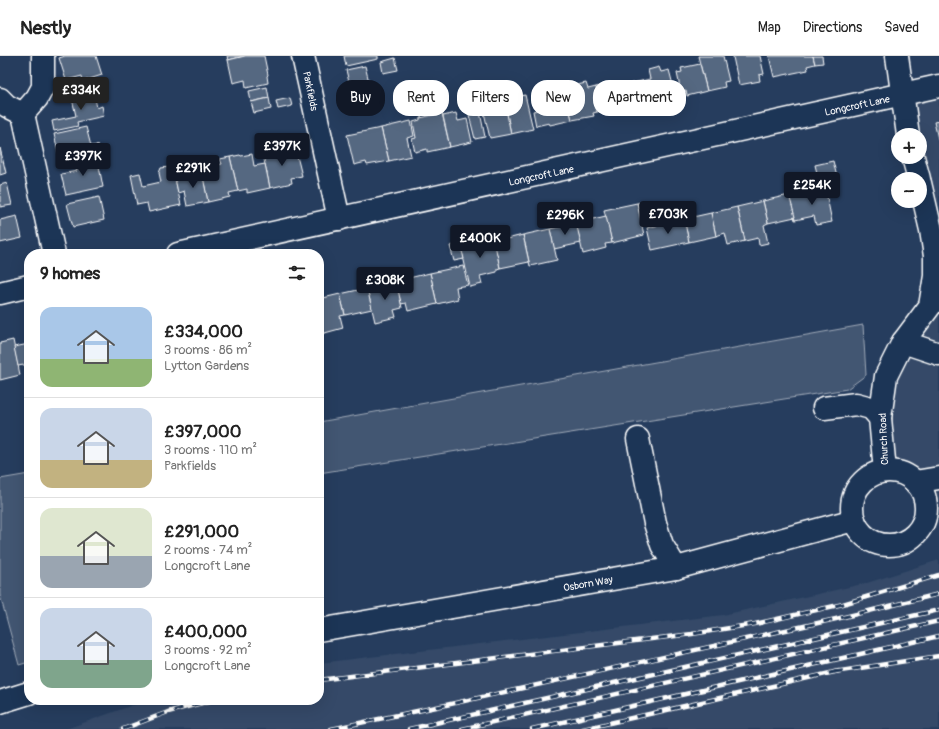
<!DOCTYPE html>
<html lang="en">
<head>
<meta charset="utf-8">
<style>
  body { margin:0; font-family:Pangolin,sans-serif; background:#f2f2f2; color:#222; height:100vh; display:flex; flex-direction:column; font-size:15px; white-space:nowrap }
  * { box-sizing:border-box; margin:0 }
  p { font-size:13px; color:#767676 }
  .icon { flex:none; width:22px; height:22px; fill:none; stroke:currentColor; stroke-width:2; stroke-linecap:round; stroke-linejoin:round }
  .map { position:relative; flex:1; overflow:hidden }
  .sheet { position:absolute; left:24px; top:193px; width:300px; height:456px; display:flex; flex-direction:column; background:#fff; border-radius:16px; box-shadow:0 4px 16px #0002 }
  .sheet>* { flex:none }
  .guide { position:absolute; left:336px; top:24px; width:380px; height:36px; display:flex; gap:8px }
  .tools { position:absolute; left:891px; top:72px; display:grid; gap:8px }
  .tools a { display:grid; place-items:center; width:36px; height:36px; border-radius:50%; background:#fff; box-shadow:0 4px 16px #0002; font-size:20px }
  .price { position:absolute; translate:-50% -34px; padding:0 9px; border-radius:4px; background:#111827; color:#fff; font-size:13px; line-height:26px; filter:drop-shadow(0 1px 2px #0008) }
  .price::after { content:''; position:absolute; left:50%; top:24px; width:12px; height:9px; margin-left:-6px; background:inherit; clip-path:polygon(0 0,100% 0,50% 100%) }
  .price.active { background:#222; color:#fff }
  ul { padding:0; list-style:none }
  li { display:flex; align-items:center; gap:12px; height:100px; padding:0 16px }
  li+li { border-top:1px solid #e0e0e0 }
  li span { display:grid; place-items:center; flex:none; width:112px; height:80px; border-radius:12px; color:#555 }
  li>.icon { margin-inline-start:auto }
  span .icon { width:48px; height:48px; fill:#fffc; stroke-width:1 }
  li b { font-size:17px }
  h2 { display:flex; justify-content:space-between; align-items:center; height:48px; padding:0 16px; font-size:17px }
  .tag { padding:0 14px; border-radius:16px; background:#fff; box-shadow:0 4px 16px #0002; font-size:14px; line-height:36px }
  .tag.active { background:#111827; color:#fff }
  header { display:flex; align-items:center; gap:24px; box-sizing:border-box; height:56px; padding:0 20px; background:#fff; border-bottom:1px solid #e0e0e0 }
  header strong { font-size:19px }
  nav { display:flex; gap:22px; margin-inline-start:auto; font-size:14px }
  .map>svg:first-child { display:block }
  .built { fill:#344a68 }
  .green { fill:#425672; stroke:#a0aab8 }
  .building { fill:#556781; stroke:#fff }
  .lines { fill:none; stroke-linecap:round; stroke-linejoin:round }
  .minor-casing { stroke:#fff; stroke-width:25 }
  .minor { stroke:#1d3557; stroke-width:22 }
  .rail-casing { stroke:#fff; stroke-width:4.5 }
  .rail { stroke:#1d3557; stroke-width:3; stroke-dasharray:9; stroke-linecap:butt }
  .labels { text-anchor:middle; stroke-width:4; stroke-linejoin:round; paint-order:stroke }
  .street-label { font-size:10px; fill:#fff; stroke:#1d3557 }
</style>
</head>
<body>
<header>
<strong>Nestly</strong>
<nav><a>Map</a><a>Directions</a><a>Saved</a></nav>
</header>
<div class="map">
<svg width="939" height="673" viewBox="0 0 939 673">
  <rect width="100%" height="100%" fill="#263d5e"/>
  <filter id="ink" filterUnits="userSpaceOnUse"><feTurbulence type="fractalNoise" baseFrequency=".025" numOctaves="2"/><feDisplacementMap in="SourceGraphic" scale="8" xChannelSelector="R" yChannelSelector="G"/><feConvolveMatrix kernelMatrix="1 2 1 2 8 2 1 2 1" color-interpolation-filters="sRGB"/></filter>
  <g filter="url(#ink)">
    <g class="built">
      <polygon points="939,30 939,462 925,463 926,452 915,426 885,415 886,320 930,251 920,101 920,79 908,79 903,39"/>
      <polygon points="939,504 939,673 66,673 147,644 319,644 319,607 723,559 867,527"/>
    </g>
    <g class="green">
      <polygon points="863,269 866,319 847,333 319,417 319,366"/>
      <polygon points="29,418 29,606 19,609 0,539 0,423"/>
    </g>
    <g class="building">
      <polygon points="65,0 96,0 102,19 83,25 82,20 66,24 59,2"/>
      <polygon points="227,0 245,0 228,4"/>
      <polygon points="245,0 264,0 268,19 267,20 268,27 246,32 245,24 233,27 228,4"/>
      <polygon points="344,0 378,0 378,3 346,10"/>
      <polygon points="698,0 723,0 729,25 724,26 725,31 707,35"/>
      <polygon points="736,0 760,0 764,18 759,19 760,25 739,29 733,1"/>
      <polygon points="769,0 813,0 815,8 807,10 808,14 774,21"/>
      <polygon points="813,0 822,0 823,7 815,8"/>
      <polygon points="395,2 398,14 383,17 381,6"/>
      <polygon points="700,8 707,35 687,40 686,35 681,36 677,17 682,16 681,12"/>
      <polygon points="365,10 369,26 350,30 346,14"/>
      <polygon points="659,11 661,16 669,14 673,29 664,31 666,41 655,44 655,47 633,52 628,28 650,23 648,14"/>
      <polygon points="586,27 588,33 596,31 598,40 594,41 597,56 593,57 594,60 572,64 564,32"/>
      <polygon points="628,28 633,52 610,56 610,53 597,56 594,41 598,40 596,31 604,29 605,33"/>
      <polygon points="267,31 269,42 251,46 249,35"/>
      <polygon points="564,32 572,64 550,69 549,67 536,70 533,55 546,52 543,37"/>
      <polygon points="93,33 97,52 102,50 104,60 77,66 78,70 54,75 52,65 76,60 71,38"/>
      <polygon points="525,39 533,73 511,78 504,43"/>
      <polygon points="269,42 271,53 254,57 251,46"/>
      <polygon points="290,42 292,50 278,53 276,45"/>
      <polygon points="504,43 511,78 490,82 482,48"/>
      <polygon points="480,56 485,81 475,83 469,59"/>
      <polygon points="442,57 450,91 427,96 427,93 415,96 412,83 416,82 413,66 420,64 420,62"/>
      <polygon points="456,57 458,65 467,63 472,86 450,91 443,60"/>
      <polygon points="411,65 414,80 407,82 411,100 389,105 381,72"/>
      <polygon points="939,65 939,87 934,66"/>
      <polygon points="86,71 91,90 98,89 100,99 74,105 73,97 59,100 54,78"/>
      <polygon points="381,72 389,105 367,109 366,106 354,109 347,79"/>
      <polygon points="0,92 6,117 0,119"/>
      <polygon points="295,92 302,120 291,122 292,127 270,132 263,99"/>
      <polygon points="252,98 254,110 265,108 270,132 247,137 247,133 238,135 230,101 240,99 241,100"/>
      <polygon points="97,100 103,131 66,139 61,118 77,115 74,105"/>
      <polygon points="230,101 238,135 229,137 230,141 208,146 201,112 222,108 220,103"/>
      <polygon points="833,105 837,121 819,125 815,109"/>
      <polygon points="169,111 173,114 181,149 149,156 147,147 137,149 131,119 140,117 143,130 161,126 159,117 161,112"/>
      <polygon points="202,116 208,146 187,150 184,135 178,137 175,122"/>
      <polygon points="7,127 12,149 0,151 0,129"/>
      <polygon points="825,131 832,166 816,169 814,160 795,164 789,139"/>
      <polygon points="789,139 795,161 768,167 763,145"/>
      <polygon points="99,141 104,164 73,171 67,148"/>
      <polygon points="646,145 650,161 641,163 637,147"/>
      <polygon points="763,145 768,167 764,169 768,187 759,189 758,182 745,185 737,151"/>
      <polygon points="637,147 644,179 612,187 604,154"/>
      <polygon points="737,151 745,185 728,189 725,177 716,180 711,157"/>
      <polygon points="711,157 716,180 689,186 684,163"/>
      <polygon points="17,160 22,182 0,187 0,164"/>
      <polygon points="606,160 612,187 605,188 606,192 583,198 576,167"/>
      <polygon points="684,163 689,186 652,194 647,172"/>
      <polygon points="576,167 581,187 554,193 550,173"/>
      <polygon points="550,173 557,204 530,210 523,179"/>
      <polygon points="523,179 529,206 500,212 494,186"/>
      <polygon points="493,180 500,212 497,213 497,216 480,220 482,228 470,231 460,187"/>
      <polygon points="460,187 464,203 454,205 450,190"/>
      <polygon points="463,210 468,229 456,231 458,243 437,248 430,217"/>
      <polygon points="430,217 437,248 408,255 406,247 401,248 396,225"/>
      <polygon points="396,225 402,252 394,254 396,261 375,266 367,232"/>
      <polygon points="367,232 372,253 345,259 340,238"/>
      <polygon points="340,238 345,259 340,260 343,272 321,278 319,268 319,243"/>
      <polygon points="13,284 20,319 0,324 0,287"/>
      <polygon points="29,288 29,308 18,310 14,291"/>
    </g>
    <g class="lines">
      <g class="minor-casing">
        <g id="minor">
          <polyline points="303,0 339,163"/>
          <polyline points="897,0 908,79"/>
          <polyline points="0,43 7,50 23,58"/>
          <polyline points="23,58 54,198"/>
          <polyline points="23,58 37,42 43,31 43,0"/>
          <polyline points="913,101 919,123"/>
          <polyline points="178,198 939,30"/>
          <polyline points="0,237 29,230"/>
          <polyline points="903,286 939,298"/>
          <polyline points="824,352 856,348 871,352 880,362"/>
          <polyline points="638,383 655,467 662,489 676,512"/>
          <circle cx="889" cy="452" r="37"/>
          <polyline points="885,415 880,362 886,320 903,286 930,250 935,220 935,200 931,174 920,127"/>
          <polyline points="915,426 939,422"/>
          <polyline points="319,574 676,512 854,464"/>
          <polyline points="0,646 29,637"/>
        </g>
      </g>
      <use href="#minor" class="minor"/>
      <g class="rail-casing">
        <g id="rail">
          <polyline points="834,616 939,600"/>
          <polyline points="319,624 692,578 755,568 843,548 939,519"/>
          <polyline points="123,673 168,656 213,644"/>
          <polyline points="331,673 446,649 836,563 939,538"/>
          <polyline points="409,673 939,554"/>
          <polyline points="462,673 939,565"/>
          <polyline points="532,673 939,580"/>
          <polyline points="583,673 839,615"/>
        </g>
      </g>
      <use href="#rail" class="rail"/>
    </g>
  </g>
  <g class="labels">
    <g class="street-label">
      <text transform="translate(311 35) rotate(78)" y="4">Parkfields</text>
      <text transform="translate(857 49) rotate(-12)" y="4">Longcroft Lane</text>
      <text transform="translate(541 119) rotate(-12)" y="4">Longcroft Lane</text>
      <text transform="translate(883 383) rotate(-93)" y="4">Church Road</text>
      <text transform="translate(588 527) rotate(-10)" y="4">Osborn Way</text>
    </g>
  </g>
</svg>
<div class="tools">
<a>+</a>
<a>−</a>
</div>
<b class="price active" style="left:81px;top:55px">£334K</b>
<b class="price" style="left:282px;top:111px">£397K</b>
<b class="price" style="left:83px;top:121px">£397K</b>
<b class="price" style="left:193px;top:133px">£291K</b>
<b class="price" style="left:812px;top:150px">£254K</b>
<b class="price" style="left:668px;top:179px">£703K</b>
<b class="price" style="left:565px;top:180px">£296K</b>
<b class="price" style="left:480px;top:203px">£400K</b>
<b class="price" style="left:385px;top:245px">£308K</b>
<div class="guide">
<a class="tag active">Buy</a>
<a class="tag">Rent</a>
<a class="tag">Filters</a>
<a class="tag">New</a>
<a class="tag">Apartment</a>
</div>
<section class="sheet">
<h2>9 homes<svg class="icon" aria-label="filters" viewBox="0 0 24 24"><path d="M4 7h16M4 17h16"/><circle cx="9" cy="7" r="2"/><circle cx="15" cy="17" r="2"/></svg></h2>
<ul>
<li><span style="background:linear-gradient(#a9c7e8 65%,#8fb573 0)"><svg class="icon" aria-label="home" viewBox="0 0 24 24"><path d="M3 11l9-7 9 7M6 9v11h12V9"/></svg></span><div><b>£334,000</b><p>3 rooms · 86 m²</p><p>Lytton Gardens</p></div></li>
<li><span style="background:linear-gradient(#c9d6e8 65%,#c2b280 0)"><svg class="icon" aria-label="home" viewBox="0 0 24 24"><path d="M3 11l9-7 9 7M6 9v11h12V9"/></svg></span><div><b>£397,000</b><p>3 rooms · 110 m²</p><p>Parkfields</p></div></li>
<li><span style="background:linear-gradient(#dfe7d0 60%,#9aa5b1 0)"><svg class="icon" aria-label="home" viewBox="0 0 24 24"><path d="M3 11l9-7 9 7M6 9v11h12V9"/></svg></span><div><b>£291,000</b><p>2 rooms · 74 m²</p><p>Longcroft Lane</p></div></li>
<li><span style="background:linear-gradient(#c9d6e8 65%,#7fa58c 0)"><svg class="icon" aria-label="home" viewBox="0 0 24 24"><path d="M3 11l9-7 9 7M6 9v11h12V9"/></svg></span><div><b>£400,000</b><p>3 rooms · 92 m²</p><p>Longcroft Lane</p></div></li>
</ul>
</section>
</div>
</body>
</html>
